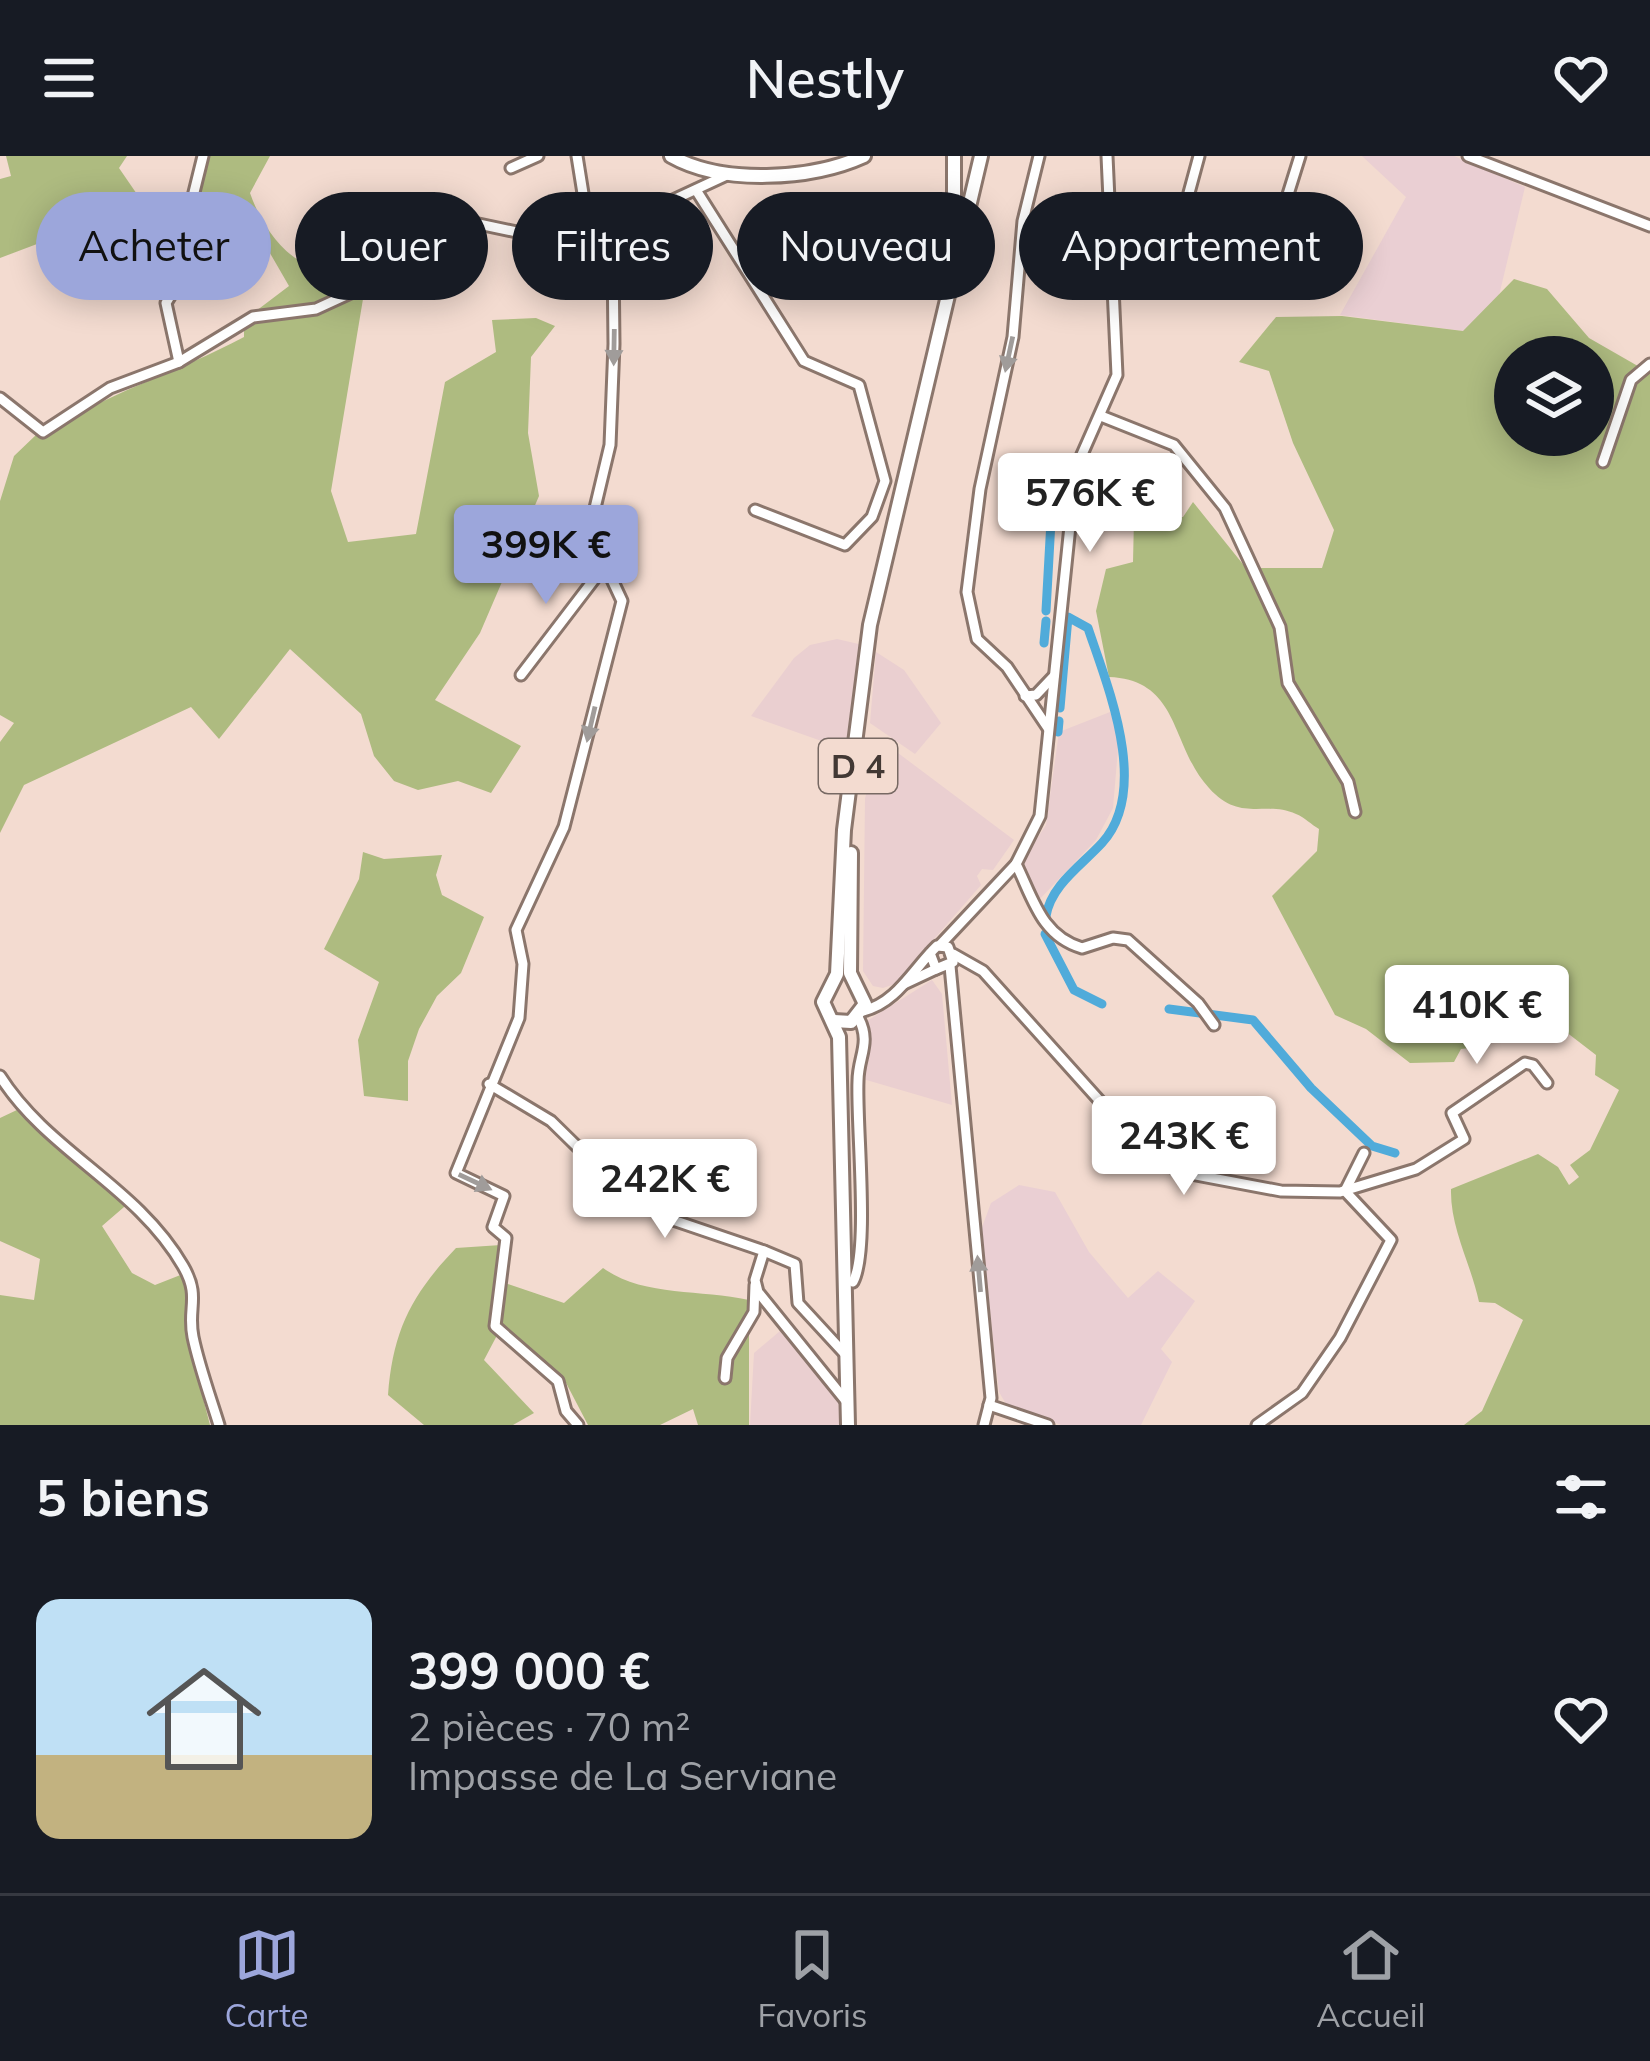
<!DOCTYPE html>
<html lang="fr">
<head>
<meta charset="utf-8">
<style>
  body { margin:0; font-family:Mulish,sans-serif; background:#20242c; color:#f1f3f6; height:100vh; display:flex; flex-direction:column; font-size:45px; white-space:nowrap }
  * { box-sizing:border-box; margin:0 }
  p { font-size:39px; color:#9ea1a6 }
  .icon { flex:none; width:66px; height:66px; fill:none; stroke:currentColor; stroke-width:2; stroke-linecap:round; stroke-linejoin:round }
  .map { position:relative; height:1269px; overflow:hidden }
  .details { display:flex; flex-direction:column; background:#171b24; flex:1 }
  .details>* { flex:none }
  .banner { position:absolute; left:36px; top:36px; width:1578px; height:108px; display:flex; gap:24px }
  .fabs { position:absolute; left:1494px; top:180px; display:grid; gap:24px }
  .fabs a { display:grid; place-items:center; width:120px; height:120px; border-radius:50%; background:#171b24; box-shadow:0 6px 30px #0003; font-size:60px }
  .price { position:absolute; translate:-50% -102px; padding:0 27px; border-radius:12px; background:#fff; color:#222; font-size:39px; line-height:78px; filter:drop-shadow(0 3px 6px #0008) }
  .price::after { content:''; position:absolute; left:50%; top:72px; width:36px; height:27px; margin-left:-18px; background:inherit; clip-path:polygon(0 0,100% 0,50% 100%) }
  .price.active { background:#9ca6db; color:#111 }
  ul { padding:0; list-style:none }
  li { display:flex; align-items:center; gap:36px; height:300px; padding:0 36px }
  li+li { border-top:3px solid #363941 }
  li span { display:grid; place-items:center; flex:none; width:336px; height:240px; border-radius:24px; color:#555 }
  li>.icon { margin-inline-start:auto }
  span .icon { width:144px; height:144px; fill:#fffc; stroke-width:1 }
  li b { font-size:51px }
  h2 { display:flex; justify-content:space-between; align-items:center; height:144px; padding:0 36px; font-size:51px }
  .tag { padding:0 42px; border-radius:54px; background:#171b24; box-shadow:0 6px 30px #0003; font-size:42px; line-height:108px }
  .tag.active { background:#9ca6db; color:#111 }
  header { display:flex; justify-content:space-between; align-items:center; height:156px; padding:0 36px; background:#171b24; font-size:54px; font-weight:600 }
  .menu { display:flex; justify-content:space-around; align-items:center; height:168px; border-top:3px solid #363941; background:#171b24; font-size:33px; color:#9ea1a6 }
  .menu a { display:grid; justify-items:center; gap:6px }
  .menu .active { color:#9ca6db }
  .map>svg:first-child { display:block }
  .commercial { fill:#eacfd0 }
  .medical { fill:#eacfd3 }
  .green { fill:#aebb80; fill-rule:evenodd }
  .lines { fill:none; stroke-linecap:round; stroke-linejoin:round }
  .canal { stroke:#50abda; stroke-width:9 }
  .minor-casing { stroke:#8b766c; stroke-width:15 }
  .major-casing { stroke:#8b766c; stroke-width:18 }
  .minor { stroke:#fff; stroke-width:9 }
  .major { stroke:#fff; stroke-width:12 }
  .oneway { fill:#a09c9a }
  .labels { text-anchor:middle; stroke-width:9; stroke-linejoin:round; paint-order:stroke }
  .shield { fill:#f3dbd0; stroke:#776963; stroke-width:3 }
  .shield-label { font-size:33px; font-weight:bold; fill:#423834 }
</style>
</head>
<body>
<header><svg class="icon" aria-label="menu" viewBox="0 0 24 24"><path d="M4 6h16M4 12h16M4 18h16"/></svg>Nestly<svg class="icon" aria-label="heart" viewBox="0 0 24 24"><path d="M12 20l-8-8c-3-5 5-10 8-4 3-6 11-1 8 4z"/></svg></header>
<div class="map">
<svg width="1650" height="1269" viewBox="0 0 1650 1269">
  <rect width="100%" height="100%" fill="#f3dbd0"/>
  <g class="commercial">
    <polygon points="837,483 863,489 847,594 751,560 794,502 810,489"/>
    <polygon points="876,496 904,514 941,567 915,598 870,567"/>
    <polygon points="1110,556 1119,581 1113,652 1096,684 1037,746 1022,706 1046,669 1059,576"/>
    <polygon points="878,582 1014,684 993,714 982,713 977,720 981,729 895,828 883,832 873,830 863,815 865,643"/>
    <polygon points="932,824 942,838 952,949 863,923 871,891 867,865"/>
    <polygon points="780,1175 840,1243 841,1269 750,1269 754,1197"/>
  </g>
  <g class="medical">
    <polygon points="1362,0 1454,0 1525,31 1491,173 1463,175 1340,159 1406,41"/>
    <polygon points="1019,1029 1055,1036 1089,1096 1128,1142 1158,1115 1195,1145 1161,1193 1172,1206 1141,1269 1061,1269 1006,1248 999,1236 981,1074 991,1047"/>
  </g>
  <g class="green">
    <path d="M 6,0 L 127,0 L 119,12 L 141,44 L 193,60 L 206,0 L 270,0 L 250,37 C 258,61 277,92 300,105 C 323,118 347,104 364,137 L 331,335 L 348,386 L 416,378 L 445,226 L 496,196 L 492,164 L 536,162 L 555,170 L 531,201 L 528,277 L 539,340 L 480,477 L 435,544 L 521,590 L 491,637 L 458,625 L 418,634 L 394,625 L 374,600 L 361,558 L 290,493 L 219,583 L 191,551 L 24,629 L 0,677 L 0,586 L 14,567 L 0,559 L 0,345 L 14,300 L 37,278 L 41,281 C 102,238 177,217 244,181 L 244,164 L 289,130 L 263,85 L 202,119 L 174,117 L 134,89 L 64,97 L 37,88 L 0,102 L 0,23 L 11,20 Z"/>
    <path d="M 1514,123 L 1547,133 L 1589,182 L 1650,217 L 1650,1269 L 1464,1269 L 1482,1255 L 1523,1164 L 1495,1147 L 1479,1146 C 1471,1108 1450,1072 1451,1033 L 1538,998 L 1558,1011 L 1569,1029 L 1579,1021 L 1570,1009 L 1590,994 L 1619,934 L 1595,919 L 1596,899 L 1557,869 L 1554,857 L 1520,848 L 1492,861 L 1487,890 L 1461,893 L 1454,906 L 1410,907 L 1366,873 L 1335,859 L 1272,740 L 1317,695 L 1319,673 C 1312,669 1304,661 1296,658 C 1265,644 1240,667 1209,632 C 1170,590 1181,524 1109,521 L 1096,455 L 1106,413 L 1133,406 L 1134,362 L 1183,361 L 1193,346 L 1246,412 L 1322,412 L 1334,374 L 1293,287 L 1269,215 L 1239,206 L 1276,161 L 1342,160 L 1463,175 ZM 1515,201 L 1593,201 L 1593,279 L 1515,279 Z"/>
    <polygon points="363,696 384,703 442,699 436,719 442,739 484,761 461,817 437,840 419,873 408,905 408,945 364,940 358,884 379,826 324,793 359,723"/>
    <polygon points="19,953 131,1045 102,1070 132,1117 155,1129 183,1118 193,1144 188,1184 210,1269 0,1269 0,1139 34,1144 40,1103 0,1085 0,962"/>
    <path d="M 501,1089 L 499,1125 L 564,1147 L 603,1112 C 643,1141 700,1133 749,1144 L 749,1269 L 698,1269 L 693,1253 L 660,1269 L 588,1269 L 564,1223 L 503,1168 L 484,1204 L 534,1257 L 513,1269 L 424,1269 L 388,1239 C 393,1175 411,1139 456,1092 Z"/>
  </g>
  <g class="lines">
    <g class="canal">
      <polyline points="1046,455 1053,329"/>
      <polyline points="1044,487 1046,465"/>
      <polyline points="1058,576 1059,565"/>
      <path d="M 1046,760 C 1051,729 1082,709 1102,687 C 1151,633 1107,529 1088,472 L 1068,461 L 1060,552"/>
      <polyline points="1045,778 1074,834 1102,848"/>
      <polyline points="1169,853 1253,864 1311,932 1372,990 1395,997"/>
    </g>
    <g class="minor-casing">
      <g id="minor">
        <polyline points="577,0 585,50 603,69 619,69 729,18"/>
        <polyline points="1039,0 1023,65 1013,181 980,333 967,436 977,483 1007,511 1048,572"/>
        <polyline points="1468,0 1650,70"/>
        <polyline points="511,12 538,0"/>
        <polyline points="696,34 804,205 859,229 885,325 872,361 845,389 755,354"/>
        <polyline points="1124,64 1183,59 1199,0"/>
        <polyline points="1299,136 1327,83 1285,48 1300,0"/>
        <polyline points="179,206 166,147 180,124 181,89 203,0"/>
        <polyline points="0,242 43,276 110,232 179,206 253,161 316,153 379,124 443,76 474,67 579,89 595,82 603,69"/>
        <polyline points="1101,260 1174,289 1225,352 1280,471 1288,527 1348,626 1355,656"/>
        <polyline points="1603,306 1631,224 1650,208"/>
        <polyline points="521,519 605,409"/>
        <polyline points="1025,540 1036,539 1054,520"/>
        <path d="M 1016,708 C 1033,742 1041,780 1082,792 L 1113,782 L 1128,784 L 1198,847 L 1214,869"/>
        <polyline points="940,789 1016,708 1040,660 1076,312 1117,219 1107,0"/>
        <polyline points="953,798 983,815 1142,992 1180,1016 1281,1035 1340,1036 1416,1013 1464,983 1452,957 1525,907 1533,909 1547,927"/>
        <polyline points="950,810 991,1242 984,1269"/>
        <polyline points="904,828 936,813"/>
        <path d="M 863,855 C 897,847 913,813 937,790 L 948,791 L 953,806 L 936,813 L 930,797"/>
        <path d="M 0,920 C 48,996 137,1030 183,1110 C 201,1141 187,1152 193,1181 C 199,1210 210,1240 219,1269"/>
        <polyline points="489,928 551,965 604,1017 667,1062 764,1095 755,1124 758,1136 846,1245"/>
        <polyline points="764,1095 795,1108 798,1147 845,1198"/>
        <path d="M 853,1126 C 870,1094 856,969 858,925 C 858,900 872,887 858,861"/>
        <polyline points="725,1222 727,1202 754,1156 755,1129"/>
        <polyline points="989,1249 1048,1269"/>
        <polyline points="578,1269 566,1255 558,1225 495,1170 506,1082 493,1071 504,1040 456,1017 519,862 523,808 516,774 564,671 622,445 601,400 595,352 610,289 614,188 613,100 602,76"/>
        <polyline points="1257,1269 1302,1237 1340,1182 1391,1084 1345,1035 1364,997"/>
      </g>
    </g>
    <g class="major-casing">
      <g id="major">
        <path d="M 671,0 C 722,29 811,24 864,0"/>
        <polyline points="954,91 954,0"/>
        <polyline points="834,865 851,866 865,848 850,817 851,697"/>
        <polyline points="848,1269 839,881 823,846 837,818 844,674 870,469 981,0"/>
      </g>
    </g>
    <use href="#minor" class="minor"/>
    <use href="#major" class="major"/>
  </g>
  <defs><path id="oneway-solid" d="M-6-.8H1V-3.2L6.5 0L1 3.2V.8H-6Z" transform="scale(3)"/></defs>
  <g class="oneway">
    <use href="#oneway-solid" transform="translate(614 191) rotate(91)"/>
    <use href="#oneway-solid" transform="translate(1009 198) rotate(102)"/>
    <use href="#oneway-solid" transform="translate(591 568) rotate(103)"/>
    <use href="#oneway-solid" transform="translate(475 1026) rotate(25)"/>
    <use href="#oneway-solid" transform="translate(979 1118) rotate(-95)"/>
  </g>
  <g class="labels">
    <rect class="shield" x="819" y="583" width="78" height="54" rx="9"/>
    <g class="shield-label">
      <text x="858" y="622">D 4</text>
    </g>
  </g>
</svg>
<div class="fabs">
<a><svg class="icon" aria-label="layers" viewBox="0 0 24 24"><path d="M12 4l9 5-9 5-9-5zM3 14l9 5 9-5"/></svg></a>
</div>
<b class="price" style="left:1090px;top:399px">576K €</b>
<b class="price active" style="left:546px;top:451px">399K €</b>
<b class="price" style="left:1477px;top:911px">410K €</b>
<b class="price" style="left:1184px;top:1042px">243K €</b>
<b class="price" style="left:665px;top:1085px">242K €</b>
<div class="banner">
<a class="tag active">Acheter</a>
<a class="tag">Louer</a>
<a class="tag">Filtres</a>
<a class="tag">Nouveau</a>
<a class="tag">Appartement</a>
</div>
</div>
<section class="details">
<h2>5 biens<svg class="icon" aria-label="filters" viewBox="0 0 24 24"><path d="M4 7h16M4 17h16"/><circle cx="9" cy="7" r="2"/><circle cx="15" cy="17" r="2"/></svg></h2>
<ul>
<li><span style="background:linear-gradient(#bfe0f5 65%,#c2b280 0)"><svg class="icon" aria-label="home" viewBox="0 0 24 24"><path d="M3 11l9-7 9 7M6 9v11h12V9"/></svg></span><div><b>399 000 €</b><p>2 pièces · 70 m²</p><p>Impasse de La Serviane</p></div><svg class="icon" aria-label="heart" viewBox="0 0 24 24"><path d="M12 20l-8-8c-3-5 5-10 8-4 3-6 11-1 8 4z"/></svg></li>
</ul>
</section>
<nav class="menu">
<a class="active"><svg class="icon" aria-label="map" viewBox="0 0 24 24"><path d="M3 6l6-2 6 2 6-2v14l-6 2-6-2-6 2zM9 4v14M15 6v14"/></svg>Carte</a>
<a><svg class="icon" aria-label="saved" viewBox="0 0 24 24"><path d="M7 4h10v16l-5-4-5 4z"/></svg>Favoris</a>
<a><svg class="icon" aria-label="home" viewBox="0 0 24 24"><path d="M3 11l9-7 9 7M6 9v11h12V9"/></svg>Accueil</a>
</nav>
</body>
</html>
